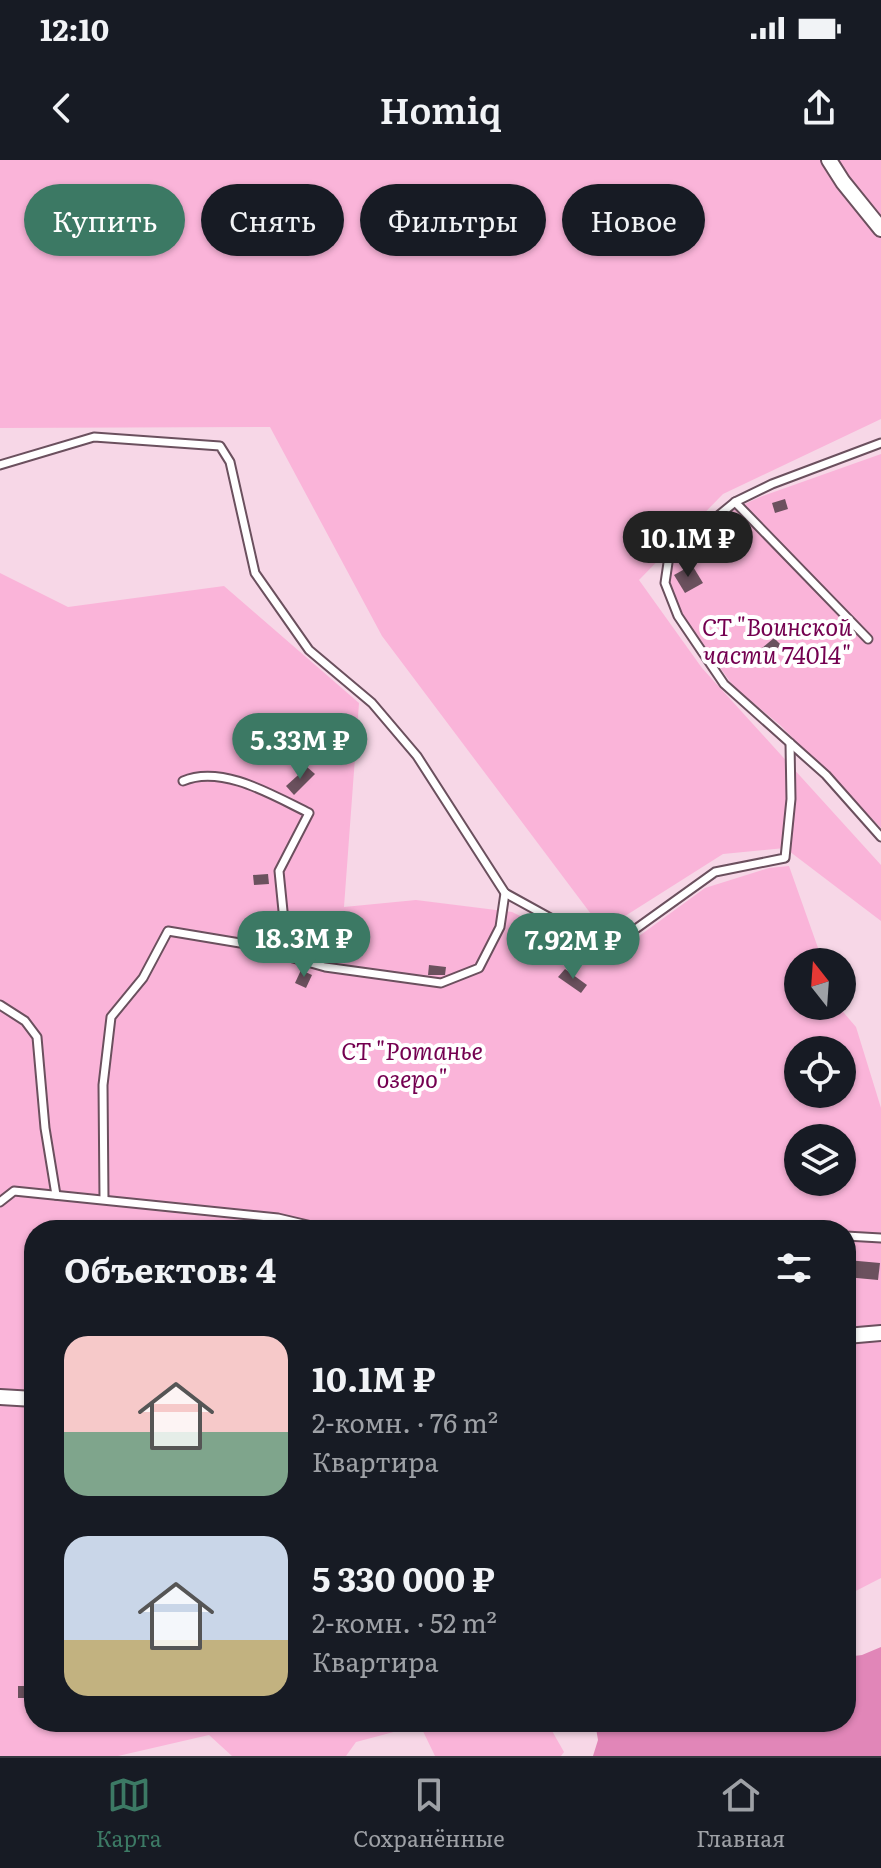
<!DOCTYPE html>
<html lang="ru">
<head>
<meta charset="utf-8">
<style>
  body { margin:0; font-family:Literata,serif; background:#242831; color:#f1f3f6; height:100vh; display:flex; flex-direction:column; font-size:30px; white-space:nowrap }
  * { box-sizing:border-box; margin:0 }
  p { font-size:26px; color:#9ea1a6 }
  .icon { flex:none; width:44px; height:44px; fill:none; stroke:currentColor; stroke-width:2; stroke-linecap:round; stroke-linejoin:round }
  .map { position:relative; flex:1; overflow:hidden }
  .panel { position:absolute; left:24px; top:1060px; width:832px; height:512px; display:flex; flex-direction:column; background:#171b24; border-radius:32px; box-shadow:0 2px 6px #0004 }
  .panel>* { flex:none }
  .banner { position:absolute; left:24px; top:24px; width:834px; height:72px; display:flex; gap:16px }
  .needle { width:52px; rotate:343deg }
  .buttons { position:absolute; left:784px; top:788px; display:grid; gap:16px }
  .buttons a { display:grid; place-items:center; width:72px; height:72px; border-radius:50%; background:#171b24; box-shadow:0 2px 6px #0004; font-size:40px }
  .price { position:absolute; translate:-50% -68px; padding:0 18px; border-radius:28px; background:#3c7964; color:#fff; font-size:26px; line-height:52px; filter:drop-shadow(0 2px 4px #0008) }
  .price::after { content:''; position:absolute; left:50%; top:48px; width:24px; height:18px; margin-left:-12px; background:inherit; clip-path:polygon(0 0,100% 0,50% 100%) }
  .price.on { background:#222; color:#fff }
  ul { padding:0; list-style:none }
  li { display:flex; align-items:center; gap:24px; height:200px; padding:0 40px }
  li span { display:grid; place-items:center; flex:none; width:224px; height:160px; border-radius:24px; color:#555 }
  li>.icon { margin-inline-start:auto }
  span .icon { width:96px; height:96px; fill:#fffc; stroke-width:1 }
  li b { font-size:34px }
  h2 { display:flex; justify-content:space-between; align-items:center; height:96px; padding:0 40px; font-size:34px }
  .tag { padding:0 28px; border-radius:36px; background:#171b24; box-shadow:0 2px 6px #0004; font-size:28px; line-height:72px }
  .tag.on { background:#3c7964; color:#fff }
  .status { display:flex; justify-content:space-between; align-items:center; height:56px; padding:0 40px; background:#171b24; direction:ltr }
  .status svg { height:22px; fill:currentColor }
  header { display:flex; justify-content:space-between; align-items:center; height:104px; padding:0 40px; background:#171b24; font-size:36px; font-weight:600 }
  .dock { display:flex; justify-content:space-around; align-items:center; height:112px; border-top:2px solid #363941; background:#171b24; font-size:22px; color:#9ea1a6 }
  .dock a { display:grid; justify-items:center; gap:4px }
  .dock .on { color:#3c7964 }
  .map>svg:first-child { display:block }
  .green { fill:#fab4d9; fill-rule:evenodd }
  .water { fill:#e186b8 }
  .building { fill:#6b515e }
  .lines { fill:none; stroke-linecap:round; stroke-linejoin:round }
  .lane-casing { stroke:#6b505e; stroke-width:11 }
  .street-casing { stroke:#6b505e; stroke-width:18 }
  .lane { stroke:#fff; stroke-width:7 }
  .street { stroke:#fff; stroke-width:14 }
  .labels { text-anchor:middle; stroke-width:8; stroke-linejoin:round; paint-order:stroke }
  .park-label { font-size:24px; font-style:italic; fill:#740050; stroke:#fff }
</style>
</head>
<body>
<div class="status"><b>12:10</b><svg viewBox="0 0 49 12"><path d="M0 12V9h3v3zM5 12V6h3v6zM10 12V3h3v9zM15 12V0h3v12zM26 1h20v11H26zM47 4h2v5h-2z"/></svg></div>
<header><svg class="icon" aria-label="back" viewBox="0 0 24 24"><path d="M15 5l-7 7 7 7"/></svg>Homiq<svg class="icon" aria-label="share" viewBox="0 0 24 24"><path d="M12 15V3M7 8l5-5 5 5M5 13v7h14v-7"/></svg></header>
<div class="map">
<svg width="881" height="1596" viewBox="0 0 881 1596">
  <rect width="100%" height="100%" fill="#f7d7e7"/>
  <g class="green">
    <polygon points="0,0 881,0 881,259 723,334 639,420 702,508 881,705 881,761 785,688 723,694 603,770 382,476 270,267 0,268"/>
    <polygon points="881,294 881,668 780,565 734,527 684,458 669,421 673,400 698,376 734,349 760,337"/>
    <path d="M 0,413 L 68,447 L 224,426 L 359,543 L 344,747 L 416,740 L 512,752 L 570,780 L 624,787 L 705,728 L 769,708 L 789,706 L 823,802 L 798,802 L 798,846 L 838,846 L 856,867 L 881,948 L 881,1418 L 846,1436 L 846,1070 L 34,1070 L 34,1562 L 547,1562 L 564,1592 L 561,1596 L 435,1596 L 420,1565 L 356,1582 L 346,1596 L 232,1596 L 209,1575 L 118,1596 L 0,1596 ZM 798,890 L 842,890 L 842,934 L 798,934 ZM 798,978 L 842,978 L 842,1022 L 798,1022 Z"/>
  </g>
  <polygon class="water" points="881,1487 881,1596 593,1596 598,1580 595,1562 846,1562 846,1497 862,1495"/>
  <g class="building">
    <polygon points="785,339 788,349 775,353 772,343"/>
    <polygon points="692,405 703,423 685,433 674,415"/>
    <polygon points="774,478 781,485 763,501 756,493"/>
    <polygon points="333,559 341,570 330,578 322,567"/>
    <polygon points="307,607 315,614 294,635 286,626"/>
    <polygon points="268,714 269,724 254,725 253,715"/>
    <polygon points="429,805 446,807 445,815 428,815"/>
    <polygon points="565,809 587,825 581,833 558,817"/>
    <polygon points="301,810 312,815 306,828 295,823"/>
    <polygon points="847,1100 880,1103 878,1120 846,1117"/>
    <rect x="18" y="1526" width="16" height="12"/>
  </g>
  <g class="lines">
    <g class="lane-casing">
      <g id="lane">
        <polyline points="0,305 94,277 220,286 230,302 255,413 309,490 372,543 417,596 505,733 585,777 623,778 715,712 785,698 791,639 790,583"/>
        <polyline points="735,342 669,396 665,423 678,456 724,524 826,615 881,677"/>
        <polyline points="868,479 735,342 772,324 881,283"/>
        <path d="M 183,621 C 222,604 274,636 309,653 L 279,711 L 284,761 L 302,801"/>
        <polyline points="0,845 25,861 37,877 45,968 56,1035"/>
        <polyline points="104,1039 103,925 111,857 143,818 168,771 240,783 325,807 441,823 479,808 500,767 505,733"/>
        <polyline points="0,1042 14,1031 278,1058 329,1070"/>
        <polyline points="721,1070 758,1070"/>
        <polyline points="846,1076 881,1078"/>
      </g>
    </g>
    <g class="street-casing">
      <g id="street">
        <polyline points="829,0 843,22 881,69"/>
        <polyline points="846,1176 881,1173"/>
        <polyline points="0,1237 34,1239"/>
      </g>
    </g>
    <use href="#lane" class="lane"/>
    <use href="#street" class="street"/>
  </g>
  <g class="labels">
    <g class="park-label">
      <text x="777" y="476">СТ "Воинской<tspan x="777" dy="28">части 74014"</tspan></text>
      <text x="412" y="900">СТ "Ротанье<tspan x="412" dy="28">озеро"</tspan></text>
    </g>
  </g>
</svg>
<div class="buttons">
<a><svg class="needle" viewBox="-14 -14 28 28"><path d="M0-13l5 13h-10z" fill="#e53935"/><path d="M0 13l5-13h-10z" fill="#9ea1a6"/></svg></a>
<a><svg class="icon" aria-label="locate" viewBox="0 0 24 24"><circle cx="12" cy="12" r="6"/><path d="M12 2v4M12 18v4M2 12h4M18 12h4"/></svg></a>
<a><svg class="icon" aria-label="layers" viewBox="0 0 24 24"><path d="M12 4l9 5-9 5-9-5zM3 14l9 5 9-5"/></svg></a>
</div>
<b class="price on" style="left:688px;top:419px">10.1M ₽</b>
<b class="price" style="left:300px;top:621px">5.33M ₽</b>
<b class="price" style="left:304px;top:819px">18.3M ₽</b>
<b class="price" style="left:573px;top:821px">7.92M ₽</b>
<div class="banner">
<a class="tag on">Купить</a>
<a class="tag">Снять</a>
<a class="tag">Фильтры</a>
<a class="tag">Новое</a>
</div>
<section class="panel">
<h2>Объектов: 4<svg class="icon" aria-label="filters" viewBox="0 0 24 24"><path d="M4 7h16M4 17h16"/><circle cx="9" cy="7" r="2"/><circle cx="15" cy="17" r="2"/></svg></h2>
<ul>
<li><span style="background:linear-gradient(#f6c9c9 60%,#7fa58c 0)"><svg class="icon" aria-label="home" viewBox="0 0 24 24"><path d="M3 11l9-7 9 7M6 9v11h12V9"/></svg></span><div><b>10.1M ₽</b><p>2-комн. · 76 m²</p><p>Квартира</p></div></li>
<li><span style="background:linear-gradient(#c9d6e8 65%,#c2b280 0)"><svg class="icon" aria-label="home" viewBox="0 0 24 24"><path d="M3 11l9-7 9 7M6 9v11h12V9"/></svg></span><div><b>5 330 000 ₽</b><p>2-комн. · 52 m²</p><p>Квартира</p></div></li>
</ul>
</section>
</div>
<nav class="dock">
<a class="on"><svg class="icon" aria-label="map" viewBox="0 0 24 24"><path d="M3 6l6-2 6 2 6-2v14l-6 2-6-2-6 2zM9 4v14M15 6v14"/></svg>Карта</a>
<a><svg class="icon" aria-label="saved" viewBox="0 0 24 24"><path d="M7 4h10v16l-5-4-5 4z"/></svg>Сохранённые</a>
<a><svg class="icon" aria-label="home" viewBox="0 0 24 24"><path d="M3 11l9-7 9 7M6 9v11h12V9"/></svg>Главная</a>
</nav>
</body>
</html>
